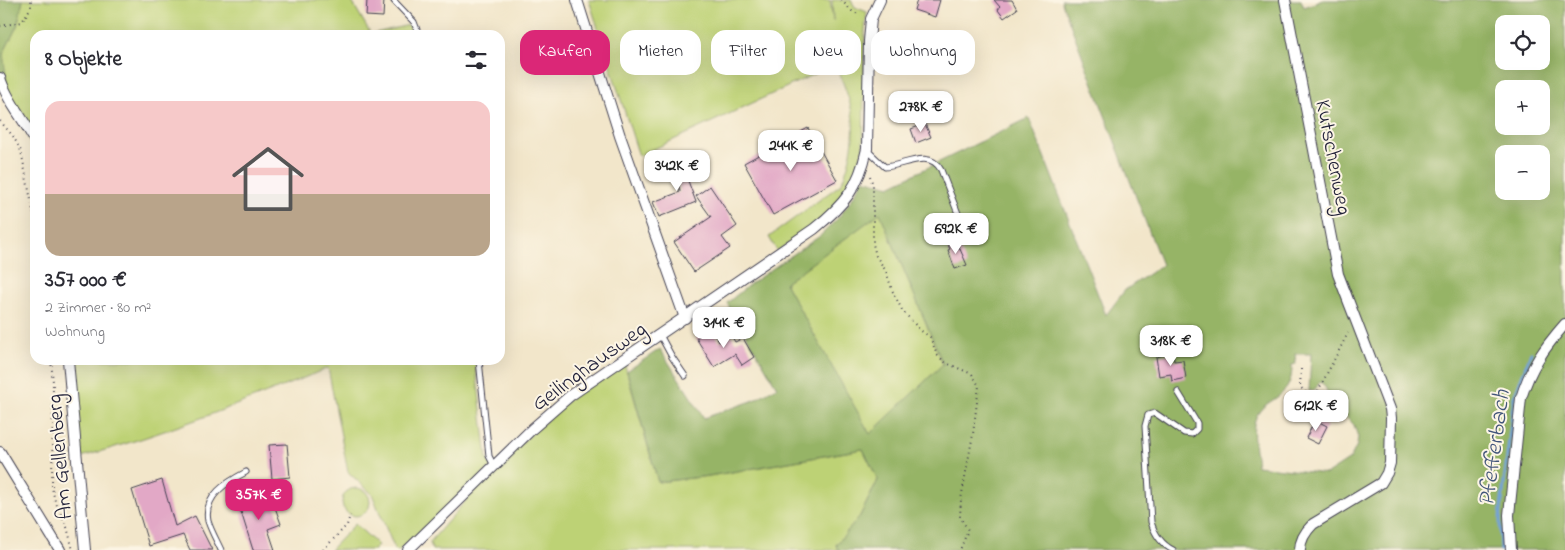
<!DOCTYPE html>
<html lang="de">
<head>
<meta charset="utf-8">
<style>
  body { margin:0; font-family:"Indie Flower",sans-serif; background:#f7f7f7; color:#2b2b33; height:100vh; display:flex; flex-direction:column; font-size:19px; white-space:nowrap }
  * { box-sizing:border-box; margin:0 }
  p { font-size:16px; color:#7c7c81 }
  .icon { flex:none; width:28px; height:28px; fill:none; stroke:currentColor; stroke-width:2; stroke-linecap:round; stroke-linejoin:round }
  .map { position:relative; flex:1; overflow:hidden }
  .details { position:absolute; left:30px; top:30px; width:475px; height:335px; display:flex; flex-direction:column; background:#fff; border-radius:15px; box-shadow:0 5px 20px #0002 }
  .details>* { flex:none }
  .guide { position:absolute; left:520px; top:30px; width:475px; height:45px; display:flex; gap:10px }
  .controls { position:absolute; left:1495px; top:15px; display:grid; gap:10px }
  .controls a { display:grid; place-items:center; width:55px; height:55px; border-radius:10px; background:#fff; box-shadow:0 5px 20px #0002; font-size:25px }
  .price { position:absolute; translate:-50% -42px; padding:0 11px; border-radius:10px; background:#fff; color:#222; font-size:16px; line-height:32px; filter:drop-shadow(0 1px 2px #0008) }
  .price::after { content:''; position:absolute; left:50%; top:30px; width:15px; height:11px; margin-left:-8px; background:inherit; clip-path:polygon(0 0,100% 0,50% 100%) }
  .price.on { background:#db2777; color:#fff }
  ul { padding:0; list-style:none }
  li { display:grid; align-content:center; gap:10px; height:265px; padding:0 15px }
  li+li { border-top:1px solid #e1e1e2 }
  li span { display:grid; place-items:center; height:155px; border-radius:15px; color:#555 }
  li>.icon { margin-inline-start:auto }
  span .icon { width:90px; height:90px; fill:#fffc; stroke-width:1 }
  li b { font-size:21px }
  h2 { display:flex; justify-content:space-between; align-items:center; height:60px; padding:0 15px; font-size:21px }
  .tag { padding:0 18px; border-radius:15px; background:#fff; box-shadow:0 5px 20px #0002; font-size:18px; line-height:45px }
  .tag.on { background:#db2777; color:#fff }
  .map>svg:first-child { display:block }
  .green { fill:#bdd275; stroke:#707a58 }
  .forest { fill:#96b466; stroke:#5c6b50; fill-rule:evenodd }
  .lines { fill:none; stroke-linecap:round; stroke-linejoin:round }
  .stream { stroke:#72a1db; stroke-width:3 }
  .building { fill:#e2a8c6 }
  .lane-casing { stroke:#413f50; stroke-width:7 }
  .street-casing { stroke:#413f50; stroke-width:12 }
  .path { stroke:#413f50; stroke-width:2; stroke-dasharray:1 4; stroke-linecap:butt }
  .lane { stroke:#fff; stroke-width:5 }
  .street { stroke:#fff; stroke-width:10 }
  .labels { text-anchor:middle; stroke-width:4; stroke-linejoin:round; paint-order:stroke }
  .street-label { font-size:22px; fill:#22223b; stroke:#fcf5e5 }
  .water-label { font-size:24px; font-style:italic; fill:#42557b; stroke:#fcf5e5 }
</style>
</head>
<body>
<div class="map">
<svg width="1565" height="550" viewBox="0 0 1565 550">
  <rect width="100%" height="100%" fill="#fcf5e5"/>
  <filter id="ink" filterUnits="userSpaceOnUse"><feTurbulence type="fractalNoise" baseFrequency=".02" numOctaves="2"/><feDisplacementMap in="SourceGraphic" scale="10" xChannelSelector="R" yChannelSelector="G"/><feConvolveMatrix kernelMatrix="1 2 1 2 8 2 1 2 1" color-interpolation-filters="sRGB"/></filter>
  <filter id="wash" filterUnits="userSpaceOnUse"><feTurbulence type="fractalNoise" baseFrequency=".0096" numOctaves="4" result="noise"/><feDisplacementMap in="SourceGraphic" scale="20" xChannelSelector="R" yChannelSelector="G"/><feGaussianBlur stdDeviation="1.12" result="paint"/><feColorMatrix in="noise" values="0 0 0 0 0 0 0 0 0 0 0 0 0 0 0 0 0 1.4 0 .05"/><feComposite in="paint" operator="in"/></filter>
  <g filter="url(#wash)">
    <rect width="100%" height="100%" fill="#f2e6ca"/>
    <g class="green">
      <polygon points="23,0 351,0 371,34 409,25 414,35 35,35 35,133 8,94 3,54 17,26"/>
      <path d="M 589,0 L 830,0 L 833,21 L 832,0 L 851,0 L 855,7 L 867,12 L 865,30 L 863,149 L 854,177 L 833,212 L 777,251 L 769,237 L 841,184 C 851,162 857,133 851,108 C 848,93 841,79 836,64 L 639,156 Z"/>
      <polygon points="880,212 943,364 870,435 785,283"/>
      <path d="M 70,360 L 475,360 L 487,458 L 492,467 L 399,550 L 395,550 L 372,494 L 348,472 L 328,368 C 246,402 164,434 78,458 Z"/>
      <polygon points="624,362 658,482 709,476 863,449 878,480 860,516 836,545 838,550 432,550 430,542 495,467 572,397"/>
      <circle cx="356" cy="502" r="14"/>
      <polygon points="355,524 378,545 374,550 330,550"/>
    </g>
    <g class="forest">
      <polygon points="0,0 23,0 17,26 3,54 8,94 0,85"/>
      <path d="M 1061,0 L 1301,0 L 1304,7 L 1323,0 L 1565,0 L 1565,550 L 838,550 L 836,545 L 860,516 L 878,480 L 863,449 L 709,476 L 658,482 L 627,371 L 660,349 L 704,418 L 752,401 L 777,387 L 727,303 L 750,284 L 820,236 L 839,217 L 852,199 L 863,179 L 890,186 L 1029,118 L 1106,315 L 1125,290 L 1162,265 ZM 1504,24 L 1541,24 L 1541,61 L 1504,61 ZM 1504,89 L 1541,89 L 1541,126 L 1504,126 ZM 1504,154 L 1541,154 L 1541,191 L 1504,191 ZM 880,213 L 943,364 L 870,434 L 785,283 ZM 1295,354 L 1311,354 L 1309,391 C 1316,391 1316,387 1320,382 L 1324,385 L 1331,399 L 1354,425 L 1358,437 L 1357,445 L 1350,459 L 1327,474 L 1257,466 C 1256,452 1251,433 1255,420 C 1263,395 1293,403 1292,365 L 1296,364 Z"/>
    </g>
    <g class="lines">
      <polyline class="stream" points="1501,550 1500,518 1514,397 1531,353"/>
    </g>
    <g id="blocks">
      <g class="building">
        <polygon points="367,0 384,0 383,17 366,16"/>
        <polygon points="917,0 940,0 935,17 914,10"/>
        <polygon points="994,0 1012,0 1017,9 1004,18 998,10 1000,7"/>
        <polygon points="925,124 931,137 916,143 911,129"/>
        <polygon points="808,128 837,180 773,215 744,163"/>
        <polygon points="684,156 688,181 696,202 659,217 653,202 680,192 674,157"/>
        <polygon points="710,186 737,226 722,237 730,248 694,272 674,242 711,217 696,196"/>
        <polygon points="956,240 967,265 955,269 948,250 950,249 947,243"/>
        <polygon points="711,329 719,342 731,335 735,342 743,338 754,357 742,365 735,354 714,367 696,338"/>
        <polygon points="1173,353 1174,361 1183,360 1186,378 1172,381 1171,374 1159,376 1156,357"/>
        <polygon points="1315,420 1327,426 1318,444 1306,438"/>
        <polygon points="287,444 290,477 272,479 269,445"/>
        <polygon points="162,480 175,526 195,516 212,550 190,550 183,535 149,546 132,490"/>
        <polygon points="246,492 249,503 271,496 281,524 268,529 275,550 253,550 236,496"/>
      </g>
    </g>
  </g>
  <g filter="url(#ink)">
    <use href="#blocks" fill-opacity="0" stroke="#413f50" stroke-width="1"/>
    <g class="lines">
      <g class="lane-casing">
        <g id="lane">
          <polyline points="394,1 414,22 419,35"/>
          <path d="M 867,150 L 885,167 C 903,166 930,148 941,170 L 959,216"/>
          <polyline points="660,335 672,357 685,376"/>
          <polyline points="479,360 489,456 494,466"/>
          <path d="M 221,550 C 217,541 211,531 208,521 C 203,496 227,482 246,472"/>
          <path d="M 1173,550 C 1161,544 1155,535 1151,522 L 1145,426 L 1148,415 L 1155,413 L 1184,433 L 1192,434 L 1197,429 L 1197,423 L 1178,392"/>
        </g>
      </g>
      <g class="street-casing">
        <g id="street">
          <polyline points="577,0 620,136 685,318"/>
          <path d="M 1285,0 L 1338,274 L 1390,409 L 1391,418 L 1390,463 L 1387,473 L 1381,483 L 1313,524 C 1306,531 1300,539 1300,550"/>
          <path d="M 0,78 C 7,101 24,119 35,141"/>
          <polyline points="68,360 85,550"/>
          <polyline points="0,452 60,550"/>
          <path d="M 408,550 L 532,429 L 571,395 L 814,229 C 844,205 859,187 867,149 L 869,41 L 871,19 L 880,0"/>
          <path d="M 1511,550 L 1509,515 L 1521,398 C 1530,368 1544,348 1565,324"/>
        </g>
      </g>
      <g class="path">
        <polyline points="841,0 852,11 860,15"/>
        <polyline points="0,26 22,22 31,7 31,0"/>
        <polyline points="0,121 13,136 21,151 35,220"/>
        <polyline points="870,176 873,185 873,244 876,256 886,271 892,290 902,310 920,330 930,337 937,355 946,363 972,374 979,386 973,434 961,499 960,517 968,530 960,550"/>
        <polyline points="51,360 53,382 52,488 55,501 67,527 73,550"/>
        <polyline points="1301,369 1300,387 1308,394 1315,394 1318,391 1348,333"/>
        <polyline points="323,550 347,525 350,515"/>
      </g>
      <use href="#lane" class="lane"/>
      <use href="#street" class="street"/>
    </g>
  </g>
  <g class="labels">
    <g class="street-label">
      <text transform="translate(1335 157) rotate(79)" y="8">Kutschenweg</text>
      <text transform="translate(588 365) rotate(-36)" y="8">Geilinghausweg</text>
      <text transform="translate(58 457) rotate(-95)" y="8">Am Gellenberg</text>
    </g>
    <g class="water-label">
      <text transform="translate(1493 448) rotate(-82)" y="8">Pfefferbach</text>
    </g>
  </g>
</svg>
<div class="controls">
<a><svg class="icon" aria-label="locate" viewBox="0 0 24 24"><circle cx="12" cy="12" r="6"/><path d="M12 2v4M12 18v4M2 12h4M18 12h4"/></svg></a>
<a>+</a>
<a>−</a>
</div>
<b class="price" style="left:921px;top:133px">278K €</b>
<b class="price" style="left:791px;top:172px">244K €</b>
<b class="price" style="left:677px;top:192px">342K €</b>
<b class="price" style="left:956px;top:255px">692K €</b>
<b class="price" style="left:724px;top:349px">314K €</b>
<b class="price" style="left:1171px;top:367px">318K €</b>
<b class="price" style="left:1316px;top:432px">612K €</b>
<b class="price on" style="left:259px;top:521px">357K €</b>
<div class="guide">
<a class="tag on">Kaufen</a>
<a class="tag">Mieten</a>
<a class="tag">Filter</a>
<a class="tag">Neu</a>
<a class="tag">Wohnung</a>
</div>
<section class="details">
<h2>8 Objekte<svg class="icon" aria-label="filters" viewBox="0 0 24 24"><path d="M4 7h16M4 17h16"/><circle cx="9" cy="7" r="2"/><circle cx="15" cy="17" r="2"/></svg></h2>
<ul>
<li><span style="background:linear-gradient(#f6c9c9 60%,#b9a48a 0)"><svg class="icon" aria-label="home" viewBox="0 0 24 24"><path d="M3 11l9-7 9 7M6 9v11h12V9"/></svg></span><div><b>357 000 €</b><p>2 Zimmer · 80 m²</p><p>Wohnung</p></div></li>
</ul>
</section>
</div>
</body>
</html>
